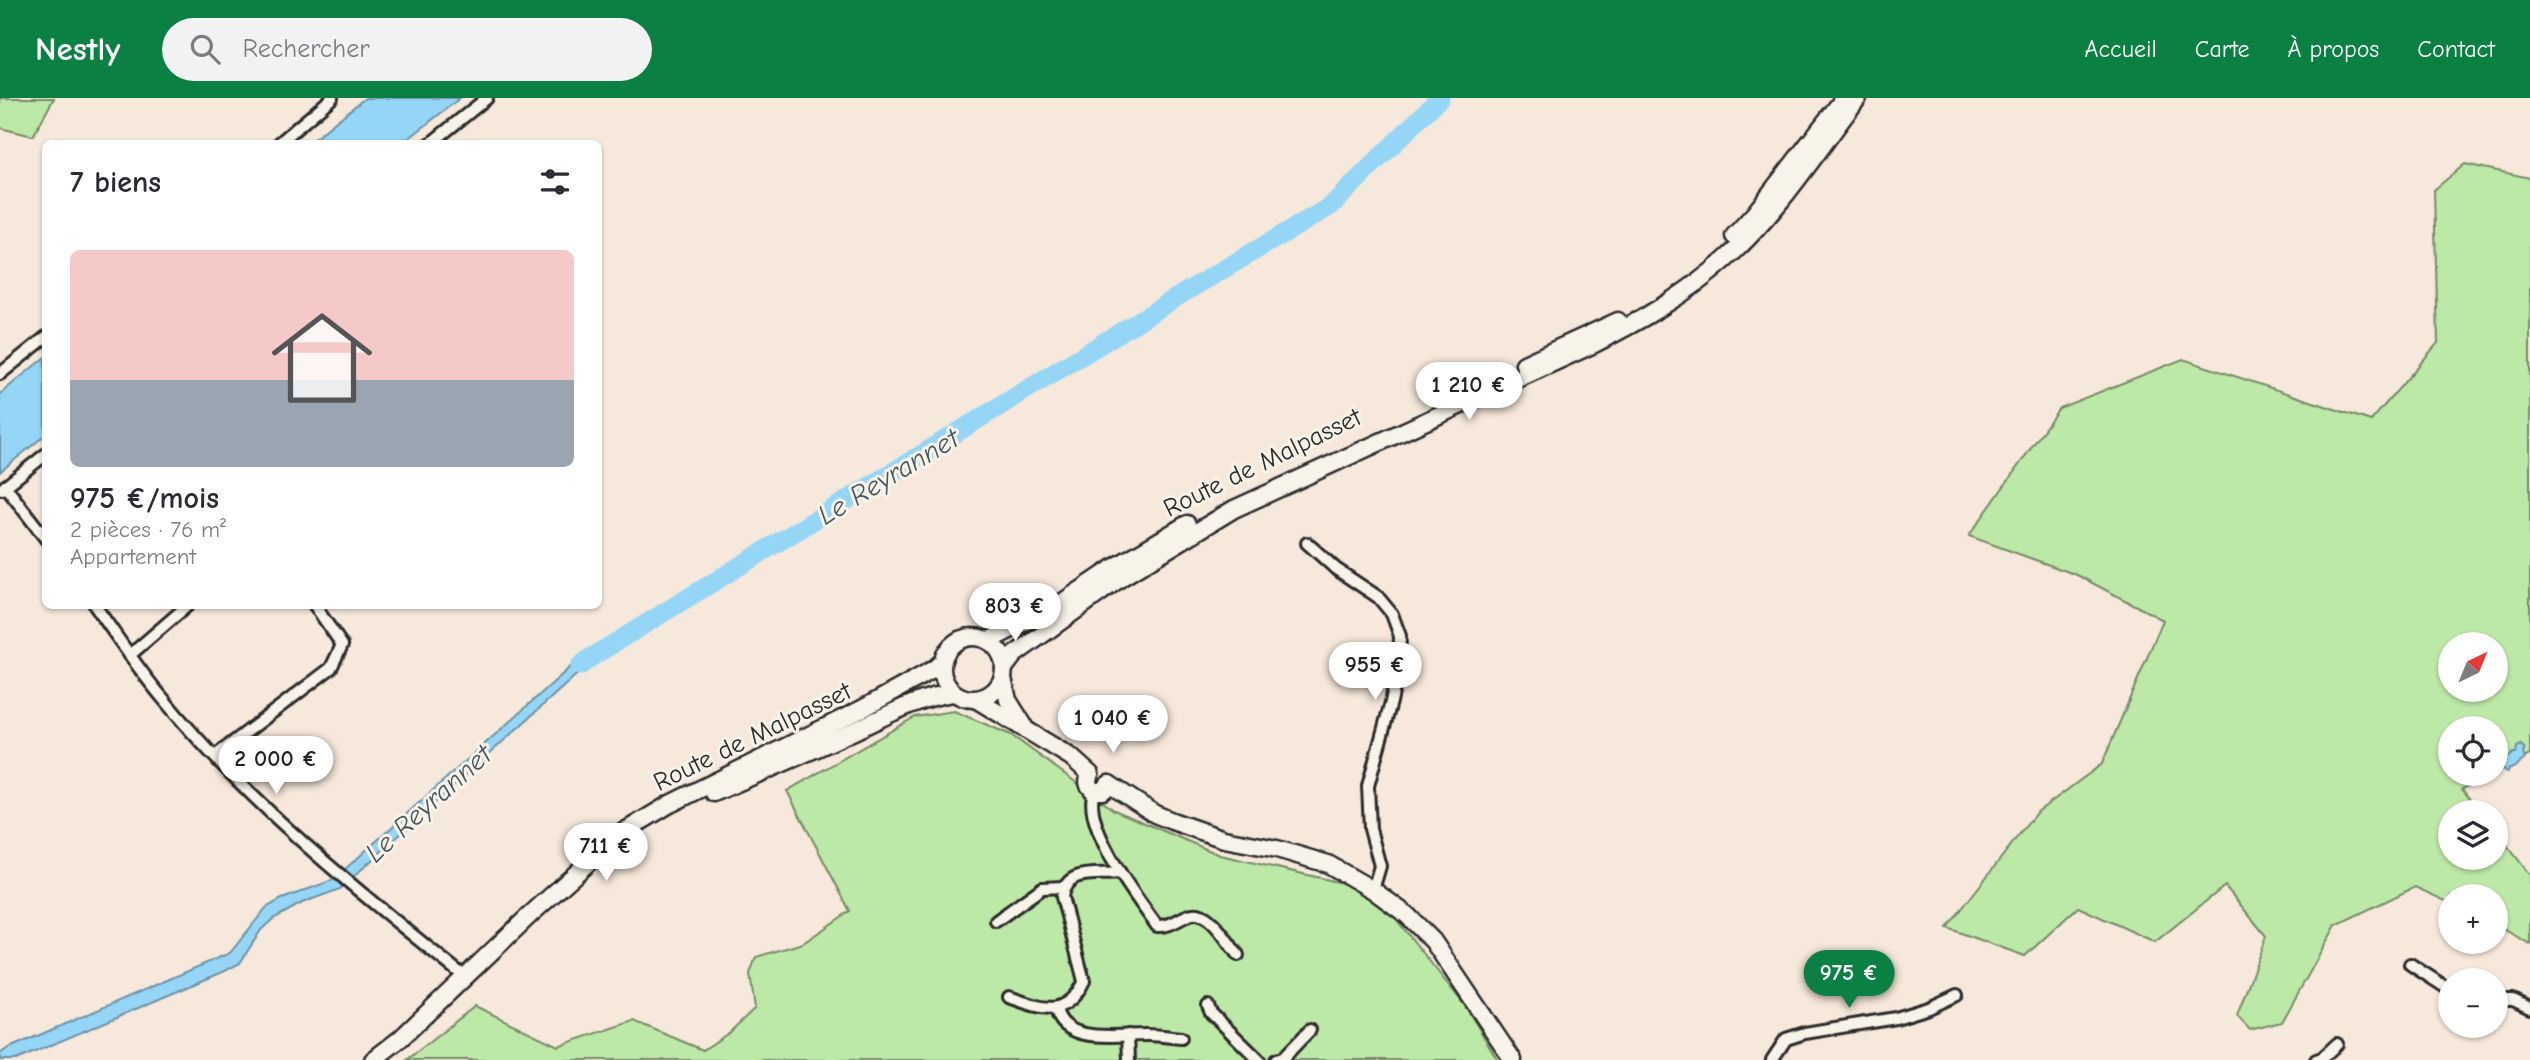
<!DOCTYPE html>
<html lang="fr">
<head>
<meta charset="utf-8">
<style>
  body { margin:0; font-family:"Comic Neue",sans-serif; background:#f2f2f3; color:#2b2b33; height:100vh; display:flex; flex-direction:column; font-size:26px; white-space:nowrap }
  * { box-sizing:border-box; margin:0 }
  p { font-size:23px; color:#7c7c81 }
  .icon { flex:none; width:38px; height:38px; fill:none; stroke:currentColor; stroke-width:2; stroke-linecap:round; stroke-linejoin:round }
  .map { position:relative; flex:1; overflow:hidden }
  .drawer { position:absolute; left:42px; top:42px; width:560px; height:469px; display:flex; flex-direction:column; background:#fff; border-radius:10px; box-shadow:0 2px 5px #0004 }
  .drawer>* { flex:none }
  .needle { width:46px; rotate:43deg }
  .controls { position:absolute; left:2438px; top:534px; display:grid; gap:14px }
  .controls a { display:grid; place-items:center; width:70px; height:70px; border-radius:50%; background:#fff; box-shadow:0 2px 5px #0004; font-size:35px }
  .price { position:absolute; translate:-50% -60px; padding:0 16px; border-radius:24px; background:#fff; color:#222; font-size:23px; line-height:46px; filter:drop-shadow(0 2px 4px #0008) }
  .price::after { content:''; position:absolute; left:50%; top:42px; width:21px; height:16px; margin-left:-10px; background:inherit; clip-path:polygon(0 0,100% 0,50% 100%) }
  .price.current { background:#0b8043; color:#fff }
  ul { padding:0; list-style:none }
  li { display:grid; align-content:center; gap:14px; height:371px; padding:0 28px }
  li+li { border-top:2px solid #e1e1e2 }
  li span { display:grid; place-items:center; height:217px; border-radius:10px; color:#555 }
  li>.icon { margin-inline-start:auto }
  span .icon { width:126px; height:126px; fill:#fffc; stroke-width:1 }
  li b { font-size:30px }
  h2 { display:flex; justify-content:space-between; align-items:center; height:84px; padding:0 28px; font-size:30px }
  header { display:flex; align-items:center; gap:42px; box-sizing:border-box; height:98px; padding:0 35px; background:#0b8043; color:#fff }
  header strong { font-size:33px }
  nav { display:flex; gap:38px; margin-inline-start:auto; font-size:24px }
  .search { width:490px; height:63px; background:#f2f2f3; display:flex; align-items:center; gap:18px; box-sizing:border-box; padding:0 24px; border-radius:38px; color:#7c7c81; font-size:26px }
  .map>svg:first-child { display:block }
  .green { fill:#bde9a6; stroke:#748a68; stroke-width:2; fill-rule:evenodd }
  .water { fill:#95d6f7; stroke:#6b92a5; stroke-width:2 }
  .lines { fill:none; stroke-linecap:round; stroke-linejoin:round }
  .river { stroke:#95d6f7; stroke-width:19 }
  .street-casing { stroke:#2b2b2b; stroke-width:16 }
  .secondary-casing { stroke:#2b2b2b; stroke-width:21 }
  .street { stroke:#f7f3e8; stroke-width:10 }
  .secondary { stroke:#f7f3e8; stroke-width:16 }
  .labels { text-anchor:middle; stroke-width:6; stroke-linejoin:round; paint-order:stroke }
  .street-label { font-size:26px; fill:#2b2b2b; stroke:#f7f3e8 }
  .water-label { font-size:28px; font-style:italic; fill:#46565e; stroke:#f7f3e8 }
</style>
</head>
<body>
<header>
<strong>Nestly</strong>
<div class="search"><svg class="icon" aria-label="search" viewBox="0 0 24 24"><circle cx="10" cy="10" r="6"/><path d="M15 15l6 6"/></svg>Rechercher</div>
<nav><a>Accueil</a><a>Carte</a><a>À propos</a><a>Contact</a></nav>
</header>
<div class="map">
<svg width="2530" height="962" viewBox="0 0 2530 962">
  <rect width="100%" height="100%" fill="#f6e8da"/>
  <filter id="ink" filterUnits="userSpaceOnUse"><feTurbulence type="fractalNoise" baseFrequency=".0143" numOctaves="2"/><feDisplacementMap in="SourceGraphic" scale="14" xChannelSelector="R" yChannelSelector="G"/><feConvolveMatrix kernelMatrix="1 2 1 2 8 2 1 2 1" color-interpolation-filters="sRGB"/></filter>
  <g filter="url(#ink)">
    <g class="green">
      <polygon points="0,0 54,0 33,38 0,30"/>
      <path d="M 2465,66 L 2530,80 L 2530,657 L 2496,674 L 2496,630 L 2450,630 L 2450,676 L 2493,676 L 2462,691 L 2480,714 L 2450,714 L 2450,760 L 2496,760 L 2496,733 L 2530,777 L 2530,846 L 2496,827 L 2496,798 L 2450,798 L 2450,805 L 2415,789 L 2336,827 L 2282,924 L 2250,932 L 2237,918 L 2266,838 L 2225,788 L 2155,844 L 2078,809 L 2025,858 L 1947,830 L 2036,715 L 2102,666 L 2163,522 L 2077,477 L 1969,438 L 2059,310 L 2183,261 L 2371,323 L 2438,245 L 2434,92 ZM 2450,546 L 2496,546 L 2496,592 L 2450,592 Z"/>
      <polygon points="954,613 1011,637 1114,712 1220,757 1373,792 1465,908 1498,962 407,962 475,908 558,948 634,923 703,952 730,934 755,910 750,876 756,859 803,845 850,813 787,693 915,619"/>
    </g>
    <g class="water">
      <polygon points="365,0 460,0 403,45 309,45"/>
      <polygon points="45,259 45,337 0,374 0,296"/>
      <polygon points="600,552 603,557 595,560 563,589 340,791 302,805 273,821 261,832 240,865 225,873 16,962 0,962 0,956 7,951 230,855 266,810 282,801 333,782 585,556"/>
      <polygon points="2521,647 2525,651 2523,655 2525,661 2513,670 2509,670 2508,674 2504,673 2500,665 2513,655 2516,655 2517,649"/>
    </g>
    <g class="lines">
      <polyline class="river" points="580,568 590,560 1192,190 1331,108 1440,0"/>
      <g class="street-casing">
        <g id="street">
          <polyline points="278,46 332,0"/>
          <polyline points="430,46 487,0"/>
          <polyline points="0,276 46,239"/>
          <polyline points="5,388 46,441"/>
          <polyline points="2,391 46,356"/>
          <polyline points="1307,445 1336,471 1378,499 1392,516 1400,538 1399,565 1391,604 1368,688 1370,731 1380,768 1373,792"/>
          <path d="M 95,508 C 117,538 137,570 161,598 C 249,706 357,793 465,879"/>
          <polyline points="130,557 187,508"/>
          <polyline points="215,658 331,570 342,547 315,508"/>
          <path d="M 1094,693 C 1081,728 1137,800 1157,828 C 1170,829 1178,821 1189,817 C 1209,809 1227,844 1238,857"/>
          <polyline points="996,823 1042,790 1063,789"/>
          <polyline points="2410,866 2450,892"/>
          <path d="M 1009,899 C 1043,911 1065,921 1084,883 L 1062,799 C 1066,769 1097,778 1120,775"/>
          <polyline points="2496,902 2513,902 2530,910"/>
          <polyline points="1208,908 1211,915 1259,962"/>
          <path d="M 1056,911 C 1064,948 1121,936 1148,937 C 1159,937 1170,939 1181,940"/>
          <polyline points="1128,937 1129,962"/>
          <polyline points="1276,962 1283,960 1310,932"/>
          <polyline points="1772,962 1786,941 1805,935 1896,920 1929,910 1957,897"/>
          <polyline points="2316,962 2322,960 2337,946"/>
        </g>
      </g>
      <g class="secondary-casing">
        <g id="secondary">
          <polyline points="1734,138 1755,115 1844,0"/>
          <polyline points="1524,266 1618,223"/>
          <circle cx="973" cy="570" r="31"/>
          <polyline points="988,543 1057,508 1115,469 1187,426"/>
          <path d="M 1004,570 L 1014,557 L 1122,479 L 1234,411 L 1592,247 C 1640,223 1686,197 1726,161 C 1778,115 1816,54 1858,0"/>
          <polyline points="1003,580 1008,602 1023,626"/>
          <polyline points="977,602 1071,659 1090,676"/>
          <path d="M 1090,676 C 1087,684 1087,687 1094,693 L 1103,693 L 1109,686"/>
          <polyline points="1109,686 1155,716 1172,723 1224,741 1277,751 1328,766 1373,792 1407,817 1433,843 1513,962"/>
          <path d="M 714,695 C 757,676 801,658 843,638 C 880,622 913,600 953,595"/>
          <polyline points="373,962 400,941 531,816 620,736 670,706 862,611 934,571 942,564"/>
        </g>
      </g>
      <use href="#street" class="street"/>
      <use href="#secondary" class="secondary"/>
    </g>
  </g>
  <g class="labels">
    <g class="street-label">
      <text transform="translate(1262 364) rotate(-26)" y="9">Route de Malpasset</text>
      <text transform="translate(752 638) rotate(-26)" y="9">Route de Malpasset</text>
    </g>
    <g class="water-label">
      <text transform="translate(888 378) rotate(-31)" y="10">Le Reyrannet</text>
      <text transform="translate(428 705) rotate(-42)" y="10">Le Reyrannet</text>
    </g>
  </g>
</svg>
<div class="controls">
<a><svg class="needle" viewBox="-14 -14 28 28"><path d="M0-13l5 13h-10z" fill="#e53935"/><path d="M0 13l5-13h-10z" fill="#7c7c81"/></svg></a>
<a><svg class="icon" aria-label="locate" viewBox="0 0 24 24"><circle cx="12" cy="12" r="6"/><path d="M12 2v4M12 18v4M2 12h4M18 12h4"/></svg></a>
<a><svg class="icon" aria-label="layers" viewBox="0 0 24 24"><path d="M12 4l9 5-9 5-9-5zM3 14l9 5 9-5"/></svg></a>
<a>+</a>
<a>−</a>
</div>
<b class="price" style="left:1469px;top:324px">1 210 €</b>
<b class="price" style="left:1015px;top:545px">803 €</b>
<b class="price" style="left:1375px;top:604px">955 €</b>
<b class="price" style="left:1113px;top:657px">1 040 €</b>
<b class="price" style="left:276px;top:698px">2 000 €</b>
<b class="price" style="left:606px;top:785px">711 €</b>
<b class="price current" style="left:1849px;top:912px">975 €</b>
<section class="drawer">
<h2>7 biens<svg class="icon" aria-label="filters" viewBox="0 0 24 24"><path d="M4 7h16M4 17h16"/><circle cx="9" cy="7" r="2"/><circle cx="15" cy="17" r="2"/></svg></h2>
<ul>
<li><span style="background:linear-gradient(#f6c9c9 60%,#9aa5b1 0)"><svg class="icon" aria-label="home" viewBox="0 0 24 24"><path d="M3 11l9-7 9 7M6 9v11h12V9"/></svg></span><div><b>975 €/mois</b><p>2 pièces · 76 m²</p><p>Appartement</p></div></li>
</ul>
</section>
</div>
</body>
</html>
